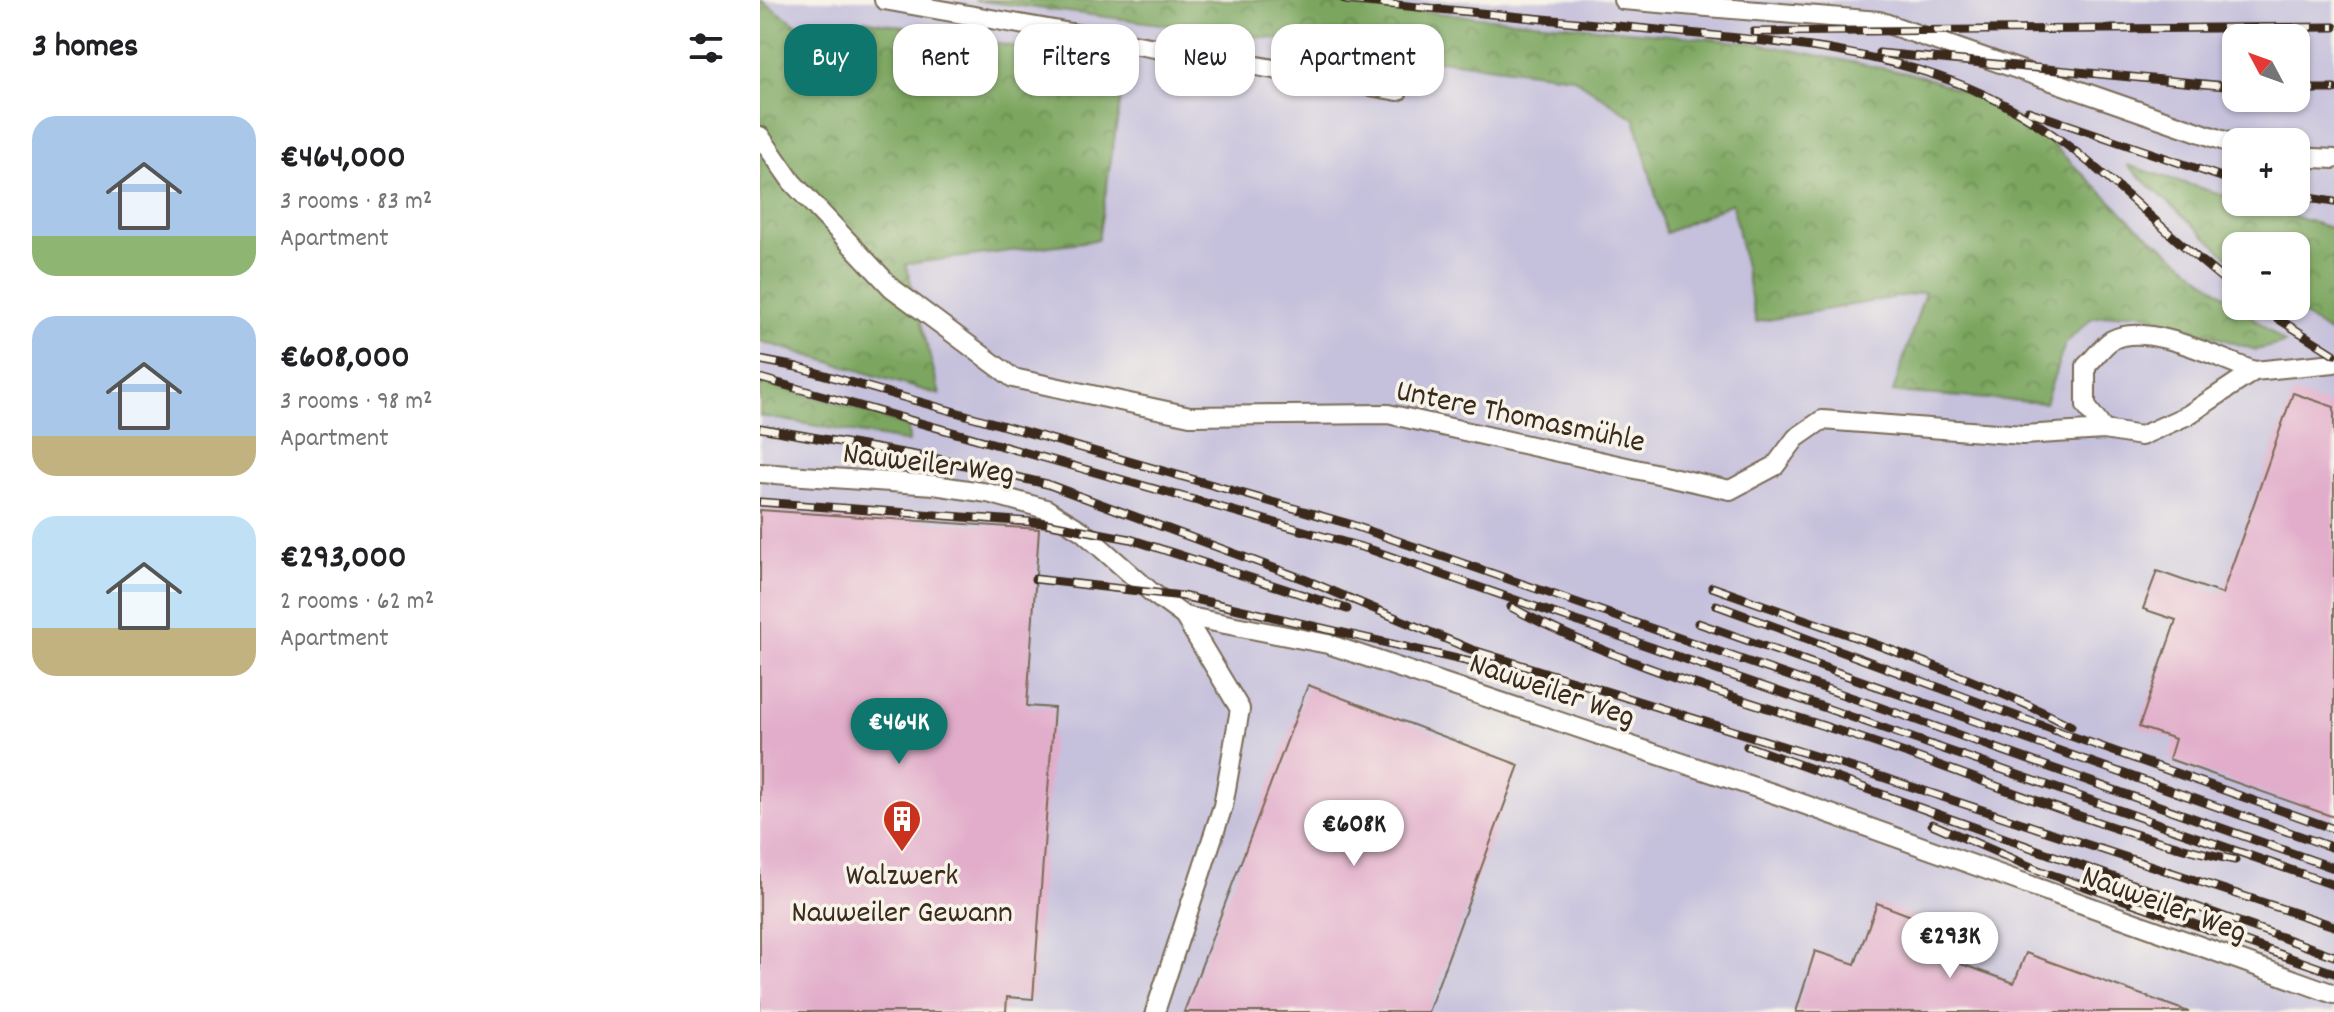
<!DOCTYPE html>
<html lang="en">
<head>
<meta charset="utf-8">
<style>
  body { margin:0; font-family:Dekko,sans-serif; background:#f6f6f6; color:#202124; height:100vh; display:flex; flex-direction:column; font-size:30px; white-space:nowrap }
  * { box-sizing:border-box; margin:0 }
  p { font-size:26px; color:#757577 }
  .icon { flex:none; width:44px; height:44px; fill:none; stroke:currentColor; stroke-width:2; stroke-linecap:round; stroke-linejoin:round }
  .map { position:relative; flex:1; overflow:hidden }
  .side { display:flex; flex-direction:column; background:#fff; width:760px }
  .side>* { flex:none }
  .top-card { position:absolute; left:24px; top:24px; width:760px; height:72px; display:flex; gap:16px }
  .needle { width:52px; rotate:311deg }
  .fabs { position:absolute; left:1462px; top:24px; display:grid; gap:16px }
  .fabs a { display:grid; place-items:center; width:88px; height:88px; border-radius:16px; background:#fff; box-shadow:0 2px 6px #0004; font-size:40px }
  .price { position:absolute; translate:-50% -68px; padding:0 18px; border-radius:28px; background:#fff; color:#222; font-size:26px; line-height:52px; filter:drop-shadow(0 2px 4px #0008) }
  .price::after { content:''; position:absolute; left:50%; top:48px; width:24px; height:18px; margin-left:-12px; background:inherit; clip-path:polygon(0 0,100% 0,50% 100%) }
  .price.current { background:#0f766e; color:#fff }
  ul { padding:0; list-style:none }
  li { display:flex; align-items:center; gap:24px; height:200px; padding:0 32px }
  li span { display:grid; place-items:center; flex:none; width:224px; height:160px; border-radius:24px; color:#555 }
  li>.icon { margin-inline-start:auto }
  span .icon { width:96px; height:96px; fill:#fffc; stroke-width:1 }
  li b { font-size:34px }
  h2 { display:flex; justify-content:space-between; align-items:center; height:96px; padding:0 32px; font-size:34px }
  .tag { padding:0 28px; border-radius:24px; background:#fff; box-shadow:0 2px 6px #0004; font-size:28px; line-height:72px }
  .tag.current { background:#0f766e; color:#fff }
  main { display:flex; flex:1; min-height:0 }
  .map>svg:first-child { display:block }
  .industrial { fill:#c5c0db; fill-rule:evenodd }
  .forest { fill:url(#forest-crowns); stroke:#5b683e; stroke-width:2 }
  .building { fill:#e2adcb }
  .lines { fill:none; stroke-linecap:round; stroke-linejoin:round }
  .service-casing { stroke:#796a57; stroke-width:22 }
  .service { stroke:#fff; stroke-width:18 }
  .rail-casing { stroke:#3b2a1e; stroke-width:9 }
  .rail { stroke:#f7f3e8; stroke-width:6; stroke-dasharray:18; stroke-linecap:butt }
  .labels { text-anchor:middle; stroke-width:7; stroke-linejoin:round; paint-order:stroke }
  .street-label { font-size:32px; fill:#3b2a1e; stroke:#f7f3e8 }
  .poi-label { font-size:32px; fill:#3b2a1e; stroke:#f7f3e8 }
</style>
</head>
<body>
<main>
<section class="side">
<h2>3 homes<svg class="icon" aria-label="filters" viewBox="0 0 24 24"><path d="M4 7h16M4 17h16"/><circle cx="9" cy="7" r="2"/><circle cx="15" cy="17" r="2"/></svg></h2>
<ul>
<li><span style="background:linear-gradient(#a9c7e8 75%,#8fb573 0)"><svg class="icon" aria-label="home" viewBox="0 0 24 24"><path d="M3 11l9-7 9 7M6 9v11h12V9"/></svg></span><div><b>€464,000</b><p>3 rooms · 83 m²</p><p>Apartment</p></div></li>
<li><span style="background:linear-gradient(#a9c7e8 75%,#c2b280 0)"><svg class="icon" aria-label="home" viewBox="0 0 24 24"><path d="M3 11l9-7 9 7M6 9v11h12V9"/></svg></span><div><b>€608,000</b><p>3 rooms · 98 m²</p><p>Apartment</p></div></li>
<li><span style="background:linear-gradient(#bfe0f5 70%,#c2b280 0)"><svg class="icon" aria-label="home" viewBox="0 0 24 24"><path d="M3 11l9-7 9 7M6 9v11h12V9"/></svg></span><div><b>€293,000</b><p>2 rooms · 62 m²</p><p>Apartment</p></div></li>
</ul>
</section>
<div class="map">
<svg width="1574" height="1012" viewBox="0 0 1574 1012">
  <defs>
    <pattern id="forest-crowns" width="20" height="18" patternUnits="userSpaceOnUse" patternTransform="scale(2)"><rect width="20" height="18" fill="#7ba65f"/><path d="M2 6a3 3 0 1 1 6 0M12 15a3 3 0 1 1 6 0" fill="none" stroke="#66874e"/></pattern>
  </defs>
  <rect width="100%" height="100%" fill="#f7f3e8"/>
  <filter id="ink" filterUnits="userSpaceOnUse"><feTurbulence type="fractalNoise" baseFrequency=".0125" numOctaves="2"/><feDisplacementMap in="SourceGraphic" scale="16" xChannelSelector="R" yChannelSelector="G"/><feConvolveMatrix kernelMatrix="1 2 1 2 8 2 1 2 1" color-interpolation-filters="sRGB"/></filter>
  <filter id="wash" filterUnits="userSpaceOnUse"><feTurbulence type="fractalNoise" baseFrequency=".006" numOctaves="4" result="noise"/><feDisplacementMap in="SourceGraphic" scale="32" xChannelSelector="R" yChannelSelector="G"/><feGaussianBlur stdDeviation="1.8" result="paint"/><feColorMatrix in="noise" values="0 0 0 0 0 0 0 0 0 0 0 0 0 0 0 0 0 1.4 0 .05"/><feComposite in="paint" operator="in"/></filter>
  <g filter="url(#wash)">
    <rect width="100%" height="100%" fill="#ebe1c0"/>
    <path class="industrial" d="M 0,0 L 1574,0 L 1574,1012 L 0,1012 ZM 1476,38 L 1536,38 L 1536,98 L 1476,98 ZM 1476,142 L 1536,142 L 1536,202 L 1476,202 ZM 1476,246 L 1536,246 L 1536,306 L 1476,306 Z"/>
    <g class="forest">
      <polygon points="0,0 93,61 104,20 366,66 338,240 146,264 180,395 0,341"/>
      <polygon points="214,0 539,0 996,43 1162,76 1222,99 1275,128 1377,226 1525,343 1496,350 1378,312 1332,318 1305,344 1285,403 1133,392 1165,292 996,322 972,203 906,233 875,119 812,77"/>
      <polygon points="1367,165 1476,199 1476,202 1487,202 1574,229 1574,336 1529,306 1536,306 1536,246 1476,246 1476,264"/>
      <polygon points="0,383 81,404 148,427 149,442 0,416"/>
    </g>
    <g id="blocks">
      <g class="building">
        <polygon points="1533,393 1574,407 1574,817 1409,759 1415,739 1379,727 1416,620 1383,609 1397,571 1462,594"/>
        <polygon points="0,510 279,529 267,706 294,708 273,999 247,997 246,1012 0,1012"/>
        <polygon points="548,685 759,765 668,1012 424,1012"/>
        <polygon points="1117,903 1183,928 1173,954 1254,983 1266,953 1429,1012 1036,1012 1055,951 1095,964"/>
      </g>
    </g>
  </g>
  <g filter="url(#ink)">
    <use href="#blocks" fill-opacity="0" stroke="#796a57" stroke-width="2"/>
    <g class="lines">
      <g class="service-casing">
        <g id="service">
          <polyline points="124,0 638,91"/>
          <polyline points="863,0 1119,21 1476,145"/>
          <path d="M 0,136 L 32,182 L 132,288 L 253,378 L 430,416 L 628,414 L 970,490 L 1015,466 L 1036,438 L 1062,420 L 1263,435 L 1344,430 L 1381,436 L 1428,415 L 1494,371 C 1460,359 1387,321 1352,340 C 1343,345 1334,359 1326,366 L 1326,406 L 1344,430"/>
          <polyline points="1536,157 1574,159"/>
          <polyline points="1494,371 1574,363"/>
          <polyline points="0,473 174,485 228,493 286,509 322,531 391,592 424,616 568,644 1015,794 1574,994"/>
          <polyline points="395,1012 463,806 480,709 424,616"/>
        </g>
      </g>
      <use href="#service" class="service"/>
      <g class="rail-casing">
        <g id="rail">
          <path d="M 585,0 C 690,10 794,20 898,30 C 1006,41 1123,48 1223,94 C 1321,138 1392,226 1476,289"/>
          <polyline points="994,32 1574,27"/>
          <polyline points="1119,53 1476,87"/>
          <polyline points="1536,89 1574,89"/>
          <polyline points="1268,111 1476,182"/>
          <polyline points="1536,196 1574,202"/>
          <polyline points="1498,306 1574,354"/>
          <polyline points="0,360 37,367 586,523 1145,716 1574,868"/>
          <polyline points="0,378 612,550 1574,885"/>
          <polyline points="0,428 183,460 287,484 546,580 710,649 1119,776 1574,926"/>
          <polyline points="0,502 285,523 370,539 587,609"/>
          <polyline points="275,579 422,596 741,669"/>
          <path d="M 952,587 C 1072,630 1197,668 1311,726"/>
          <polyline points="956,605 1294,730 1574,829"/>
          <path d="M 751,607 C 870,671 1003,704 1130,748 C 1245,787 1356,836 1475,860"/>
          <polyline points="938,623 1574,848"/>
          <polyline points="987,746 1574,956"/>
          <polyline points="1172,824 1278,870 1574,973"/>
        </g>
      </g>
      <use href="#rail" class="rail"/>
    </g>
  </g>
  <defs>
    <g id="building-pin" transform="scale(2)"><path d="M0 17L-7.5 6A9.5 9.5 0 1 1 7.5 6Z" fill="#c8321e" stroke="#f7f3e8"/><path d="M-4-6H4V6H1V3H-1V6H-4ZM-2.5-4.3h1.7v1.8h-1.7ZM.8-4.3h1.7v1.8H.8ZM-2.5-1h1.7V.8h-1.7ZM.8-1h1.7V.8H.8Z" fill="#fff"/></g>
  </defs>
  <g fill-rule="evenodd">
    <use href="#building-pin" x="142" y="819"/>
  </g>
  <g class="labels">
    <g class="street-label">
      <text transform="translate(761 414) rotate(12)" y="11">Untere Thomasmühle</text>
      <text transform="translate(169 461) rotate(7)" y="11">Nauweiler Weg</text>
      <text transform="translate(793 688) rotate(19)" y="11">Nauweiler Weg</text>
      <text transform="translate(1405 902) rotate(20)" y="11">Nauweiler Weg</text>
    </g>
    <g class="poi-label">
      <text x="142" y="884">Walzwerk<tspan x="142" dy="37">Nauweiler Gewann</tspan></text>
    </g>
  </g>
</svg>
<div class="fabs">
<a><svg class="needle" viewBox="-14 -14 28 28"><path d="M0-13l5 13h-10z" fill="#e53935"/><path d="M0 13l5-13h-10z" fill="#757577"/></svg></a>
<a>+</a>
<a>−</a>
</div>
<b class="price current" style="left:139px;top:766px">€464K</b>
<b class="price" style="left:594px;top:868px">€608K</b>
<b class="price" style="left:1190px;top:980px">€293K</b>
<div class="top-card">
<a class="tag current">Buy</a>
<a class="tag">Rent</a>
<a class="tag">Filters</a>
<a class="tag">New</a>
<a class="tag">Apartment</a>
</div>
</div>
</main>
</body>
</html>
